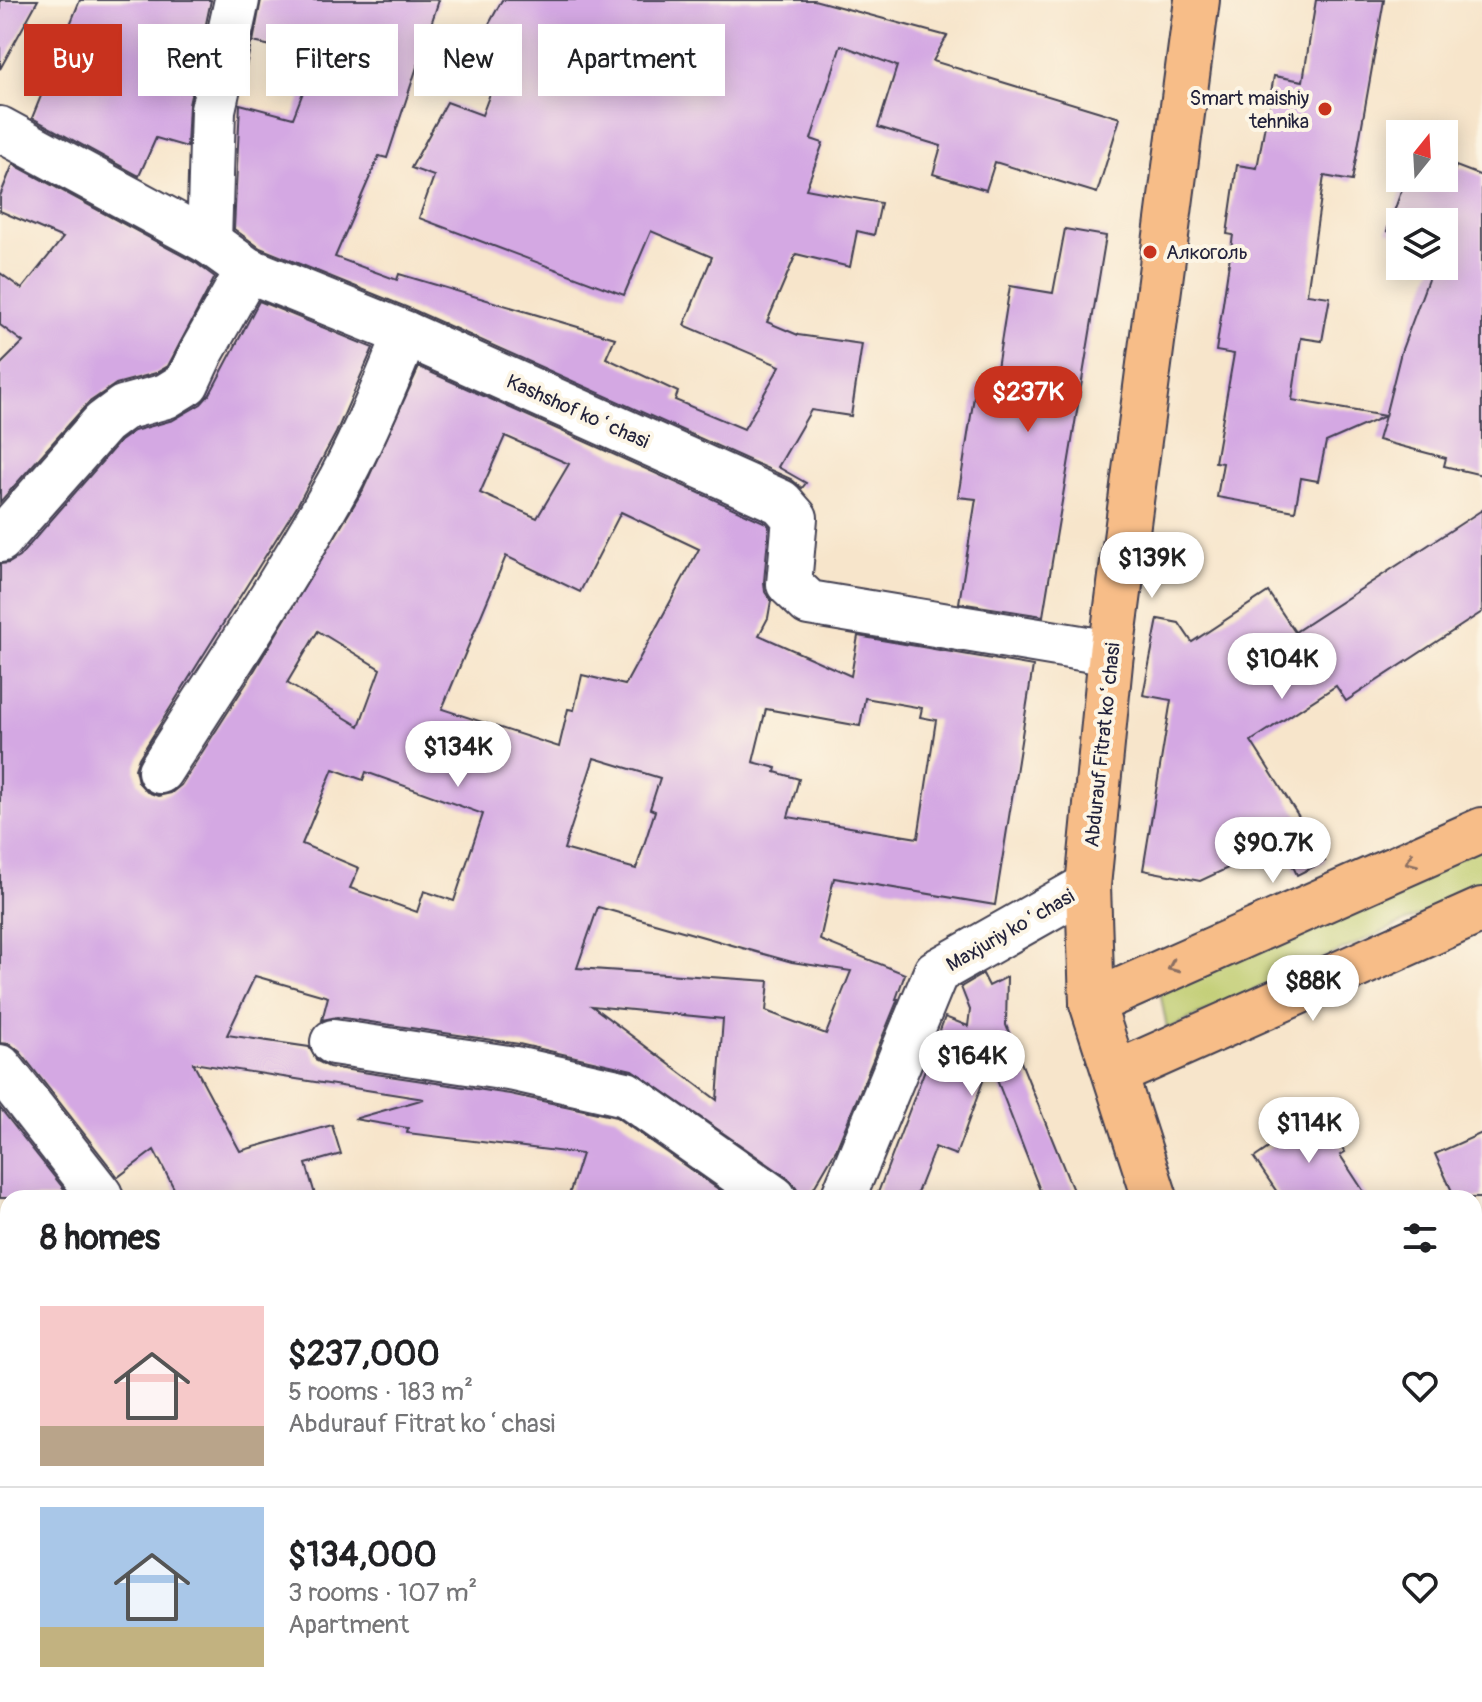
<!DOCTYPE html>
<html lang="en">
<head>
<meta charset="utf-8">
<style>
  body { margin:0; font-family:Pangolin,sans-serif; background:#f6f6f6; color:#202124; height:100vh; display:flex; flex-direction:column; font-size:30px; white-space:nowrap }
  * { box-sizing:border-box; margin:0 }
  p { font-size:26px; color:#757577 }
  .icon { flex:none; width:44px; height:44px; fill:none; stroke:currentColor; stroke-width:2; stroke-linecap:round; stroke-linejoin:round }
  .map { position:relative; flex:1; overflow:hidden }
  .side { position:absolute; left:0px; top:1190px; width:1482px; height:512px; display:flex; flex-direction:column; background:#fff; border-radius:24px 24px 0 0; box-shadow:0 4px 20px #0003 }
  .side>* { flex:none }
  .top-card { position:absolute; left:24px; top:24px; width:800px; height:72px; display:flex; gap:16px }
  .needle { width:52px; rotate:18deg }
  .buttons { position:absolute; left:1386px; top:120px; display:grid; gap:16px }
  .buttons a { display:grid; place-items:center; width:72px; height:72px; border-radius:0px; background:#fff; box-shadow:0 4px 20px #0003; font-size:40px }
  .price { position:absolute; translate:-50% -68px; padding:0 18px; border-radius:28px; background:#fff; color:#222; font-size:26px; line-height:52px; filter:drop-shadow(0 2px 4px #0008) }
  .price::after { content:''; position:absolute; left:50%; top:48px; width:24px; height:18px; margin-left:-12px; background:inherit; clip-path:polygon(0 0,100% 0,50% 100%) }
  .price.on { background:#c8321e; color:#fff }
  ul { padding:0; list-style:none }
  li { display:flex; align-items:center; gap:24px; height:200px; padding:0 40px }
  li+li { border-top:2px solid #e0e0e0 }
  li span { display:grid; place-items:center; flex:none; width:224px; height:160px; border-radius:0px; color:#555 }
  li>.icon { margin-inline-start:auto }
  span .icon { width:96px; height:96px; fill:#fffc; stroke-width:1 }
  li b { font-size:34px }
  h2 { display:flex; justify-content:space-between; align-items:center; height:96px; padding:0 40px; font-size:34px }
  .tag { padding:0 28px; border-radius:0px; background:#fff; box-shadow:0 4px 20px #0003; font-size:28px; line-height:72px }
  .tag.on { background:#c8321e; color:#fff }
  .map>svg:first-child { display:block }
  .green { fill:#becb6d; stroke:#707654; stroke-width:2 }
  .building { fill:#d4a8e3; fill-rule:evenodd }
  .lines { fill:none; stroke-linecap:round; stroke-linejoin:round }
  .minor-casing { stroke:#423f51; stroke-width:48 }
  .major-casing { stroke:#423f51; stroke-width:48 }
  .minor { stroke:#fff; stroke-width:44 }
  .major { stroke:#f7bd88; stroke-width:44 }
  .oneway { stroke:#8c7062 }
  .poi-dot { fill:#c8321e; stroke:#fcf5e5; stroke-width:3 }
  .labels { text-anchor:middle; stroke-width:8; stroke-linejoin:round; paint-order:stroke }
  .poi-label { font-size:20px; fill:#22223b; stroke:#fcf5e5; text-anchor:end }
  .street-label { font-size:20px; fill:#22223b; stroke:#fcf5e5 }
</style>
</head>
<body>
<div class="map">
<svg width="1482" height="1702" viewBox="0 0 1482 1702">
  <rect width="100%" height="100%" fill="#fcf5e5"/>
  <filter id="ink" filterUnits="userSpaceOnUse"><feTurbulence type="fractalNoise" baseFrequency=".0125" numOctaves="2"/><feDisplacementMap in="SourceGraphic" scale="16" xChannelSelector="R" yChannelSelector="G"/><feConvolveMatrix kernelMatrix="1 2 1 2 8 2 1 2 1" color-interpolation-filters="sRGB"/></filter>
  <filter id="wash" filterUnits="userSpaceOnUse"><feTurbulence type="fractalNoise" baseFrequency=".006" numOctaves="4" result="noise"/><feDisplacementMap in="SourceGraphic" scale="32" xChannelSelector="R" yChannelSelector="G"/><feGaussianBlur stdDeviation="1.8" result="paint"/><feColorMatrix in="noise" values="0 0 0 0 0 0 0 0 0 0 0 0 0 0 0 0 0 1.4 0 .05"/><feComposite in="paint" operator="in"/></filter>
  <g filter="url(#wash)">
    <rect width="100%" height="100%" fill="#f7e5cb"/>
    <polygon class="green" points="1482,847 1482,887 1167,1029 1160,991"/>
    <g id="blocks">
      <g class="building">
        <polygon points="0,0 38,0 0,69"/>
        <polygon points="80,0 211,0 189,105 187,147 156,138 139,176 32,118"/>
        <polygon points="261,0 439,0 387,158 379,156 335,257 397,280 399,274 615,338 606,358 678,392 675,400 744,429 780,366 684,325 712,257 651,231 624,295 419,218 434,176 411,168 447,102 482,115 502,62 476,48 502,0 814,0 947,36 933,61 1120,118 1097,193 995,162 986,190 933,174 941,146 878,127 897,66 841,45 811,139 823,143 806,189 881,203 874,235 857,231 850,267 796,254 767,322 798,335 862,344 851,416 811,410 778,467 806,483 802,488 791,479 416,311 260,248 234,229 240,104 293,118 317,56 253,42"/>
        <polygon points="1316,0 1384,0 1352,181 1324,176 1307,294 1330,297 1322,341 1301,338 1292,400 1385,416 1401,352 1433,266 1444,266 1444,222 1400,222 1400,236 1387,231 1406,178 1451,178 1456,166 1482,176 1482,475 1444,466 1446,458 1378,440 1385,416 1326,442 1318,481 1301,478 1295,511 1217,497 1223,463 1215,462 1234,354 1216,351 1233,235 1227,234 1237,165 1257,168 1274,76 1303,81"/>
        <polygon points="13,164 196,263 215,277 168,366 156,373 116,384 88,403 0,502 0,365 23,342 0,325 0,273 22,289 63,238 0,211 0,196"/>
        <polygon points="1065,229 1106,236 1043,616 959,603 976,499 958,497 976,384 994,387 1010,286 1053,293"/>
        <path d="M 259,301 L 373,348 L 336,433 L 298,504 L 139,758 L 135,769 L 138,782 L 147,792 L 158,796 L 171,793 L 181,785 L 251,676 L 363,490 L 419,367 L 766,523 L 769,526 L 764,582 L 765,592 L 771,601 L 768,618 L 759,635 L 851,676 L 858,636 L 1033,666 L 995,905 L 834,878 L 820,940 L 905,974 L 896,999 L 898,999 L 836,1150 L 808,1198 L 799,1198 L 796,1187 L 788,1178 L 632,1070 L 519,1044 L 337,1017 L 322,1020 L 328,997 L 255,976 L 227,1035 L 309,1047 L 317,1061 L 329,1067 L 510,1094 L 616,1117 L 731,1198 L 568,1198 L 582,1154 L 407,1133 L 408,1128 L 354,1119 L 424,1099 L 193,1063 L 240,1151 L 332,1125 L 341,1154 L 306,1164 L 316,1198 L 179,1198 L 154,1150 L 118,1177 L 20,1052 L 10,1044 L 0,1043 L 0,564 L 9,563 L 19,557 L 120,441 L 134,431 L 173,420 L 201,404 L 210,394 ZM 505,436 L 569,464 L 537,518 L 480,493 ZM 621,512 L 699,549 L 625,685 L 582,675 L 574,710 L 568,709 L 559,747 L 442,709 L 506,556 L 580,592 ZM 318,631 L 380,669 L 359,726 L 287,683 ZM 865,698 L 922,708 L 920,717 L 936,720 L 918,838 L 788,817 L 799,779 L 775,772 L 776,768 L 753,762 L 766,709 L 860,726 ZM 594,758 L 660,778 L 650,809 L 655,811 L 636,869 L 564,849 ZM 333,769 L 363,780 L 366,772 L 483,814 L 454,901 L 424,891 L 417,912 L 350,888 L 359,868 L 302,844 ZM 598,907 L 792,962 L 851,971 L 826,1034 L 766,1011 L 769,981 L 577,968 ZM 592,1006 L 723,1019 L 717,1100 Z"/>
        <polygon points="1482,510 1482,612 1346,701 1336,686 1251,741 1308,831 1310,830 1325,861 1297,875 1282,843 1200,881 1143,870 1171,700 1143,695 1158,619 1179,623 1192,642 1268,592 1295,632"/>
        <polygon points="983,974 989,986 1007,977 1006,1025 1076,1198 1043,1198 990,1062 956,1155 935,1147 915,1198 876,1198 945,1017 968,1026 970,1010 961,987"/>
        <polygon points="0,1108 71,1198 0,1198"/>
        <polygon points="1318,1114 1345,1152 1340,1155 1368,1198 1281,1198 1254,1158"/>
        <polygon points="1482,1133 1482,1198 1455,1198 1435,1154"/>
      </g>
    </g>
  </g>
  <g filter="url(#ink)">
    <use href="#blocks" fill-opacity="0" stroke="#423f51" stroke-width="2"/>
    <g class="lines">
      <g class="minor-casing">
        <g id="minor">
          <polyline points="0,129 209,242 248,270 406,334 781,502 795,518 789,584 809,603 1111,653"/>
          <polyline points="209,242 213,110 237,0"/>
          <polyline points="0,540 103,423 123,408 166,396 187,383 201,353 248,270"/>
          <path d="M 160,771 C 221,675 286,579 341,479 C 366,432 386,383 406,334"/>
          <polyline points="333,1042 515,1069 626,1094 774,1198"/>
          <polyline points="0,1067 100,1195"/>
          <polyline points="843,1198 936,972 1088,886"/>
          <polyline points="110,1702 118,1694"/>
          <polyline points="677,1702 679,1694"/>
        </g>
      </g>
      <g class="major-casing">
        <g id="major">
          <polyline points="1092,1003 1482,830"/>
          <polyline points="1117,1073 1482,910"/>
          <polyline points="1155,1198 1092,1003 1088,886 1111,653 1197,0"/>
          <polyline points="1308,1694 1310,1702"/>
        </g>
      </g>
      <use href="#minor" class="minor"/>
      <use href="#major" class="major"/>
    </g>
    <defs><path id="oneway-chevron" d="M-2-3.5L2.5 0L-2 3.5" fill="none" stroke-width="1.6" stroke-linecap="round" stroke-linejoin="round" transform="scale(2)"/></defs>
    <g class="oneway">
      <use href="#oneway-chevron" transform="translate(1411 861) rotate(156)"/>
      <use href="#oneway-chevron" transform="translate(1173 967) rotate(156)"/>
    </g>
  </g>
  <g class="poi-dot">
    <circle cx="1325" cy="109" r="8"/>
    <circle cx="1150" cy="252" r="8"/>
  </g>
  <g class="labels">
    <g class="poi-label">
      <text x="1309" y="105">Smart maishiy<tspan x="1309" dy="23">tehnika</tspan></text>
      <text x="1166" y="259" text-anchor="start">Алкоголь</text>
    </g>
    <g class="street-label">
      <text transform="translate(578 411) rotate(24)" y="7">Kashshof koʻchasi</text>
      <text transform="translate(1102 745) rotate(-84)" y="7">Abdurauf Fitrat koʻchasi</text>
      <text transform="translate(1010 930) rotate(-30)" y="7">Maxjuriy koʻchasi</text>
    </g>
  </g>
</svg>
<div class="buttons">
<a><svg class="needle" viewBox="-14 -14 28 28"><path d="M0-13l5 13h-10z" fill="#e53935"/><path d="M0 13l5-13h-10z" fill="#757577"/></svg></a>
<a><svg class="icon" aria-label="layers" viewBox="0 0 24 24"><path d="M12 4l9 5-9 5-9-5zM3 14l9 5 9-5"/></svg></a>
</div>
<b class="price on" style="left:1028px;top:434px">$237K</b>
<b class="price" style="left:1152px;top:600px">$139K</b>
<b class="price" style="left:1282px;top:701px">$104K</b>
<b class="price" style="left:458px;top:789px">$134K</b>
<b class="price" style="left:1273px;top:885px">$90.7K</b>
<b class="price" style="left:1313px;top:1023px">$88K</b>
<b class="price" style="left:972px;top:1098px">$164K</b>
<b class="price" style="left:1309px;top:1165px">$114K</b>
<div class="top-card">
<a class="tag on">Buy</a>
<a class="tag">Rent</a>
<a class="tag">Filters</a>
<a class="tag">New</a>
<a class="tag">Apartment</a>
</div>
<section class="side">
<h2>8 homes<svg class="icon" aria-label="filters" viewBox="0 0 24 24"><path d="M4 7h16M4 17h16"/><circle cx="9" cy="7" r="2"/><circle cx="15" cy="17" r="2"/></svg></h2>
<ul>
<li><span style="background:linear-gradient(#f6c9c9 75%,#b9a48a 0)"><svg class="icon" aria-label="home" viewBox="0 0 24 24"><path d="M3 11l9-7 9 7M6 9v11h12V9"/></svg></span><div><b>$237,000</b><p>5 rooms · 183 m²</p><p>Abdurauf Fitrat koʻchasi</p></div><svg class="icon" aria-label="heart" viewBox="0 0 24 24"><path d="M12 20l-8-8c-3-5 5-10 8-4 3-6 11-1 8 4z"/></svg></li>
<li><span style="background:linear-gradient(#a9c7e8 75%,#c2b280 0)"><svg class="icon" aria-label="home" viewBox="0 0 24 24"><path d="M3 11l9-7 9 7M6 9v11h12V9"/></svg></span><div><b>$134,000</b><p>3 rooms · 107 m²</p><p>Apartment</p></div><svg class="icon" aria-label="heart" viewBox="0 0 24 24"><path d="M12 20l-8-8c-3-5 5-10 8-4 3-6 11-1 8 4z"/></svg></li>
</ul>
</section>
</div>
</body>
</html>
